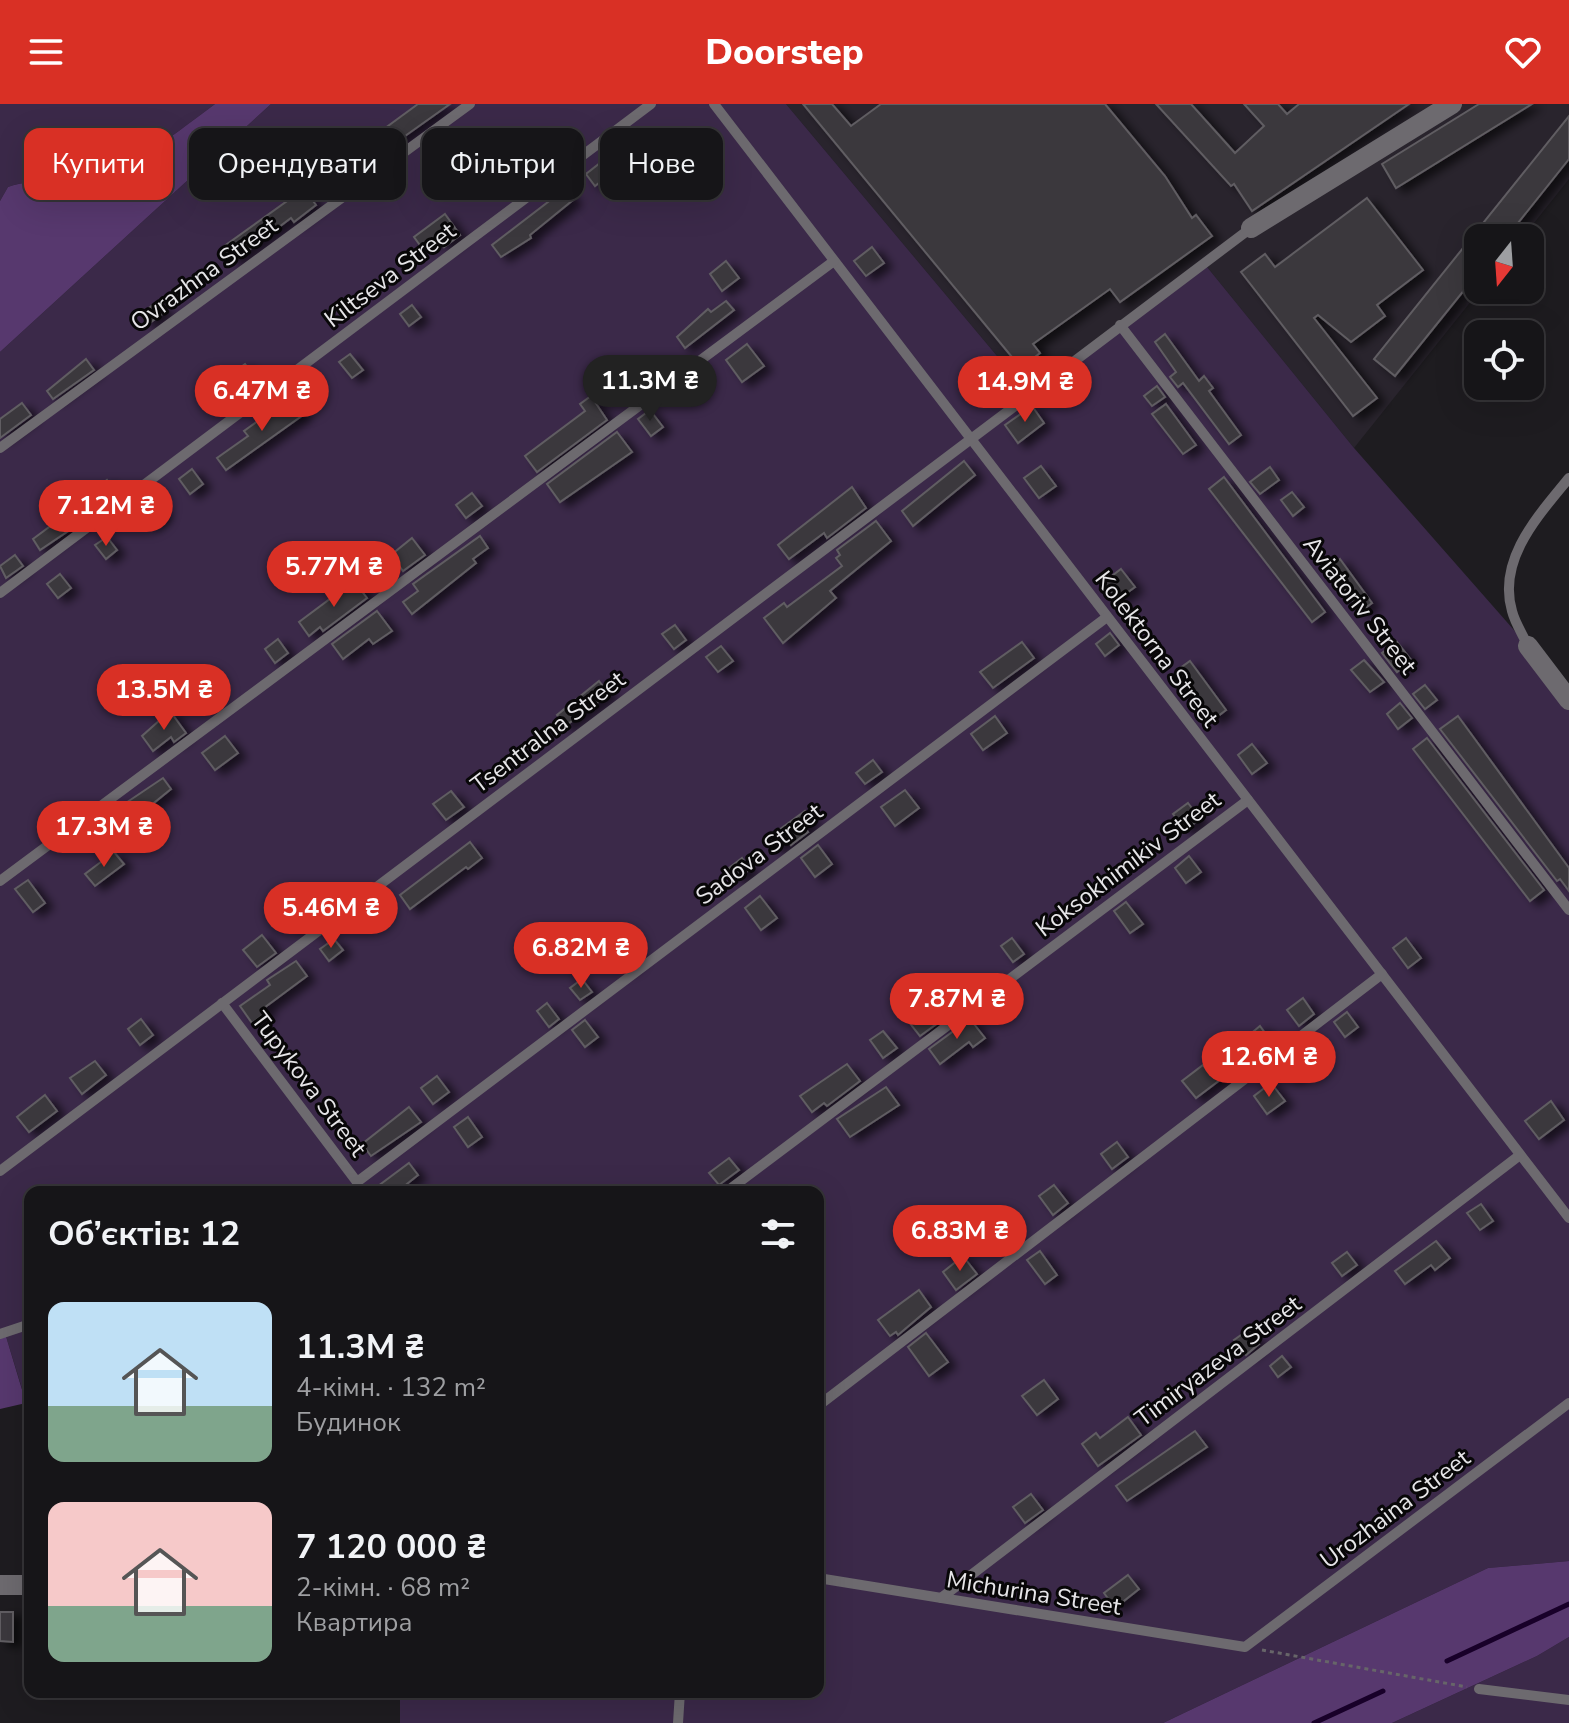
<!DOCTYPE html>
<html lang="uk">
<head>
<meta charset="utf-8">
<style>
  body { margin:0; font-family:"Nunito Sans",sans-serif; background:#1f1e21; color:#f1f3f6; height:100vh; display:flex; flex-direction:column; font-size:30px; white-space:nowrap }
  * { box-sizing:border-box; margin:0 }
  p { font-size:26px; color:#9e9fa2 }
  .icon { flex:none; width:44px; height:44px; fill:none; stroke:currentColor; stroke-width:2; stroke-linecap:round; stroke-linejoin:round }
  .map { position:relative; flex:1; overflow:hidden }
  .drawer { position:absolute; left:24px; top:1082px; width:800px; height:512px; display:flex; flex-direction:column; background:#161518; border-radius:16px; box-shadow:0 8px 32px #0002,0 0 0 2px #353437 }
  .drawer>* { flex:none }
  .banner { position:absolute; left:24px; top:24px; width:800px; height:72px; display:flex; gap:16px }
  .needle { width:52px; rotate:197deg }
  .tools { position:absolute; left:1464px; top:120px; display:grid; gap:16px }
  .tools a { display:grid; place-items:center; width:80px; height:80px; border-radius:16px; background:#161518; box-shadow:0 8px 32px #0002,0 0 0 2px #353437; font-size:40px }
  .price { position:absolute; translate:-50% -68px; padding:0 18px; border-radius:28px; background:#d93025; color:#fff; font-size:26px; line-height:52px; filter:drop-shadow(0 2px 4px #0008) }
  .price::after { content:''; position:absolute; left:50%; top:48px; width:24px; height:18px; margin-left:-12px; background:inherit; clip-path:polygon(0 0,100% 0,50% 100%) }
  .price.selected { background:#222; color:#fff }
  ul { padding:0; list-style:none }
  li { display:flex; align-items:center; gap:24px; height:200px; padding:0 24px }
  li span { display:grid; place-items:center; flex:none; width:224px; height:160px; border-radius:16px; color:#555 }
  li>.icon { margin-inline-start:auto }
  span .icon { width:96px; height:96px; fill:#fffc; stroke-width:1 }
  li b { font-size:34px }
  h2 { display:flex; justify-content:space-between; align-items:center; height:96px; padding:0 24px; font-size:34px }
  .chip { padding:0 28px; border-radius:16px; background:#161518; box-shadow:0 8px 32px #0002,0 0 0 2px #353437; font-size:28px; line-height:72px }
  .chip.selected { background:#d93025; color:#fff }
  header { display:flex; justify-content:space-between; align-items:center; height:104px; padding:0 24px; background:#d93025; color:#fff; font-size:36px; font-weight:800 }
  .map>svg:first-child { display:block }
  .built { fill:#29242d }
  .green { fill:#3b2949 }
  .forest { fill:#57386e }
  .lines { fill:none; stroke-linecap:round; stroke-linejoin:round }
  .stream { stroke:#180029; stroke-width:5 }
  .building { fill:#3b393d; stroke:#605d62; stroke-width:2; filter:url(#shadow) }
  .path { stroke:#676569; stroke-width:3; stroke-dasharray:4 4; stroke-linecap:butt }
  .service { stroke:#6d6a6f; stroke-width:10 }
  .minor { stroke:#6d6a6f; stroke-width:20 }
  .labels { text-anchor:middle; stroke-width:6; stroke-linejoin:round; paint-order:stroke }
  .street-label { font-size:24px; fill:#e6e5e8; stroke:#080708 }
</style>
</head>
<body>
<header><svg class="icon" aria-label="menu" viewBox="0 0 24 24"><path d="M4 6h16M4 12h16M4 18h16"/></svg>Doorstep<svg class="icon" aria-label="heart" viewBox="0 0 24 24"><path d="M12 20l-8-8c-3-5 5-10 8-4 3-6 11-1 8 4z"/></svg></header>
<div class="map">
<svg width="1569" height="1619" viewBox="0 0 1569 1619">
  <defs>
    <filter id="shadow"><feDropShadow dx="8" dy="4.5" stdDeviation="4" flood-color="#0009"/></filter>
  </defs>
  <rect width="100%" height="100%" fill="#1e1c20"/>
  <polygon class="built" points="786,0 1569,0 1569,75 1522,134 1478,134 1480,186 1354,344 1203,158 1028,289"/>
  <g class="green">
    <path d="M 0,0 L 215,0 C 178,27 139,61 93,73 C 64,81 36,73 8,83 L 0,97 Z"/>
    <polygon points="271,0 786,0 1028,289 1203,158 1354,344 1528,542 1569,596 1569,1457 1488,1464 1163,1619 400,1619 400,1588 818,1588 818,1088 30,1088 30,1311 5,1229 0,1230 0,248"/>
    <polygon points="1569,1533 1569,1619 1392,1619 1537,1552"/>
  </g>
  <g class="forest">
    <path d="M 215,0 L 271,0 L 0,248 L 0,97 L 8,83 C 36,73 64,81 93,73 C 139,61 178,27 215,0 Z"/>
    <polygon points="5,1229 26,1299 0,1305 0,1230"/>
    <polygon points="1569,1457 1569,1533 1537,1552 1392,1619 1163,1619 1488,1464"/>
  </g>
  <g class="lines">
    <g class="stream">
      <polyline points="1447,1557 1569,1500"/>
      <polyline points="1314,1619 1383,1587"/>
    </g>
  </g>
  <g class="building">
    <polygon points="418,0 450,0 384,47 373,33"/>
    <polygon points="803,0 832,0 851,22 881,0 1105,0 1165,72 1192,114 1196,111 1212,132 1120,198 1110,185 1033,240 1040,249 1021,264"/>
    <polygon points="1156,0 1191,0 1235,49 1264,22 1244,0 1278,0 1287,10 1299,0 1409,0 1252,107 1234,80 1231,82"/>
    <polygon points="1479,0 1532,0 1396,84 1382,60"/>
    <polygon points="1569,12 1569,55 1506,134 1478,134 1478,169 1395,272 1374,255"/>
    <polygon points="614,48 623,60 595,82 586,70"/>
    <polygon points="343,50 355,66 338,78 326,62"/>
    <polygon points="304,85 316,101 294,118 291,114 234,157 223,143"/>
    <polygon points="565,85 573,96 530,131 531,134 501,153 492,141"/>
    <polygon points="1367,94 1423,166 1377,201 1385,212 1351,238 1318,211 1314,214 1377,294 1353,312 1241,168 1265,150 1275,163"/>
    <polygon points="445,110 460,131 444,143 437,133 422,144 414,133"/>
    <polygon points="872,143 884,159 866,172 854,157"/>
    <polygon points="726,157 739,174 722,187 710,170"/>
    <polygon points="726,197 734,206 685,244 677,233 708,205 711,208"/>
    <polygon points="157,198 165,208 148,220 141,210"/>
    <polygon points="412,201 421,213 409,222 400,210"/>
    <polygon points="1165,230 1199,277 1204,272 1213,284 1209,287 1241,331 1229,340 1183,279 1178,283 1170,273 1176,268 1155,238"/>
    <polygon points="747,240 764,262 742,278 726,256"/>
    <polygon points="350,250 363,266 352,274 339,258"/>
    <polygon points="86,255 94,266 53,295 47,287"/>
    <polygon points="245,260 256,274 242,285 231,270"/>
    <polygon points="1157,282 1165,293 1152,302 1144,292"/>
    <polygon points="591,292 607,316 537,368 525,352 585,307 580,300"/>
    <polygon points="290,294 303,311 226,366 217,354 248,332 244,327"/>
    <polygon points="22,299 31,311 0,334 0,315"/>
    <polygon points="1166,300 1196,341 1183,350 1152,310"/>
    <polygon points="1032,302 1044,319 1018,339 1005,321"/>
    <polygon points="650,306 663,323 651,332 638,315"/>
    <polygon points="617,328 632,348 560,398 547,380"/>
    <polygon points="964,357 975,371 913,422 902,407"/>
    <polygon points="1041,362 1056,382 1039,394 1024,374"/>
    <polygon points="1270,363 1279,376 1260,390 1250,378"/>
    <polygon points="192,365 203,380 190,390 179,375"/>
    <polygon points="1224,373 1325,508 1312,518 1209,385"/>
    <polygon points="107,376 118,390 106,399 96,385"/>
    <polygon points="852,383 866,404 827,434 824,429 789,455 778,441"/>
    <polygon points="1292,388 1304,403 1293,412 1281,396"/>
    <polygon points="472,389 482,402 466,414 456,401"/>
    <polygon points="154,398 163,410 150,420 141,407"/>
    <polygon points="72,406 76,412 81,408 86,415 40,446 33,435"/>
    <polygon points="876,417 891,437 830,487 836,494 783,539 764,514 784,499 787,503 842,462 836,454 840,451 837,446"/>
    <polygon points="480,432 488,444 473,455 476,459 412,510 403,498 418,487 413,480"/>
    <polygon points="107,433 117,446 106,455 95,441"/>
    <polygon points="412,434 425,451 403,467 391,451"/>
    <polygon points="15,451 23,462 6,474 0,462"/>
    <polygon points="1340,455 1372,499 1360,508 1329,463"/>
    <polygon points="1121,465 1135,483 1117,496 1104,478"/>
    <polygon points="60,470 71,484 58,494 47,480"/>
    <polygon points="354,477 367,494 323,527 320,523 309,532 299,518"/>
    <polygon points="377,507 392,527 373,540 369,535 343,555 332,540"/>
    <polygon points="675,521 686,536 674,545 662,530"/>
    <polygon points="1110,529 1119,541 1105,552 1096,540"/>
    <polygon points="278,535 288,549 275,559 265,545"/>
    <polygon points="1022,538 1034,554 993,584 980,568"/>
    <polygon points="1397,538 1412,557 1397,568 1382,549"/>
    <polygon points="721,542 733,557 718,568 706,553"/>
    <polygon points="1364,556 1384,578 1370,588 1351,566"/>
    <polygon points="1190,557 1226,606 1213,616 1176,567"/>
    <polygon points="599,577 609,590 565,622 557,611"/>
    <polygon points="1425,581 1437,596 1425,605 1413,590"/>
    <polygon points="1400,599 1412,614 1398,625 1387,610"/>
    <polygon points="170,607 186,629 174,638 171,633 153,647 142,632"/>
    <polygon points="995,612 1007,629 983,646 971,630"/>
    <polygon points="1458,612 1569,764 1569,787 1560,775 1557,777 1440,625"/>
    <polygon points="225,632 238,649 215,666 202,649"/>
    <polygon points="1427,634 1544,786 1530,797 1413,645"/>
    <polygon points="1252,640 1267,659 1252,670 1238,651"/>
    <polygon points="873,656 882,668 865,680 856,669"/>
    <polygon points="163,674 171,685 123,724 111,709"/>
    <polygon points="905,686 919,704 895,722 881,703"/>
    <polygon points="451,687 464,703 446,716 433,700"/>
    <polygon points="1188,699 1200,715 1185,726 1173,710"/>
    <polygon points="805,707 812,717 804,723 808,728 791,741 788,736 776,745 768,734"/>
    <polygon points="470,738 482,754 468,765 466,763 410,805 400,791"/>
    <polygon points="818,741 832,760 815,773 801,754"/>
    <polygon points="114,748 124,760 95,782 85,770"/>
    <polygon points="1189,752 1201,768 1186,779 1175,764"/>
    <polygon points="742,754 750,765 737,775 729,764"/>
    <polygon points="28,776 45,799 33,808 15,785"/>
    <polygon points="760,792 777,814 761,826 745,804"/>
    <polygon points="1126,798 1143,820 1130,829 1114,807"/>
    <polygon points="298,806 307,817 296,825 287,814"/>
    <polygon points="262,831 276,849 257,863 243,846"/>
    <polygon points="1012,834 1024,850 1013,858 1001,842"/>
    <polygon points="1406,834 1421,854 1408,864 1393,844"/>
    <polygon points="334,835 343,846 329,857 320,845"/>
    <polygon points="626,841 636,855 624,865 613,851"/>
    <polygon points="296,857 307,872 264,904 267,908 252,919 240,902 270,881 267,876"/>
    <polygon points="582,875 592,888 580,896 570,884"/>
    <polygon points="947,882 961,902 920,932 905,913"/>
    <polygon points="1303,894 1314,910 1299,922 1287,906"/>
    <polygon points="547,899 559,915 549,923 537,907"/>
    <polygon points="1347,908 1358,923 1345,933 1334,918"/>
    <polygon points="141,915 153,931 140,941 128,925"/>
    <polygon points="970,915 985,934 973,943 969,938 940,960 929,945"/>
    <polygon points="585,916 598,933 585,943 572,926"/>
    <polygon points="1260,922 1273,940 1255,953 1253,951 1196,994 1182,977 1203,961 1207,966"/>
    <polygon points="883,927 897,944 883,954 870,936"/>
    <polygon points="1293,952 1303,965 1291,974 1281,962"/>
    <polygon points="95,957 106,971 82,990 70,974"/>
    <polygon points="847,960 860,977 827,1002 824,999 812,1008 800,992"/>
    <polygon points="437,972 449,988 433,1000 421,984"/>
    <polygon points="1271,979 1285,997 1267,1010 1254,992"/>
    <polygon points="886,983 899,1001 850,1033 837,1015"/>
    <polygon points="45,991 57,1007 29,1028 17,1013"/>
    <polygon points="1551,997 1564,1016 1539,1035 1525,1017"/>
    <polygon points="409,1003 421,1018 371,1052 362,1040"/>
    <polygon points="468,1013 482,1033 468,1043 454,1023"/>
    <polygon points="1117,1038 1128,1053 1112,1065 1101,1050"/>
    <polygon points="729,1054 739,1066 719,1081 709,1069"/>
    <polygon points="409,1059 418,1071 397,1088 370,1088"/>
    <polygon points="1054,1081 1068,1099 1053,1111 1039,1092"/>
    <polygon points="1481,1100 1493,1117 1480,1126 1467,1109"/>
    <polygon points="1436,1137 1450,1154 1435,1166 1431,1161 1405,1180 1395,1167"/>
    <polygon points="1040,1147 1057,1171 1045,1180 1027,1156"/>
    <polygon points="1347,1148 1357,1161 1342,1172 1332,1159"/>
    <polygon points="963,1152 977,1170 956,1186 943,1168"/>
    <polygon points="919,1186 931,1203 898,1231 896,1228 890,1232 878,1216"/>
    <polygon points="1248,1226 1259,1240 1246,1251 1234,1236"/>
    <polygon points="926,1229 948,1258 929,1272 908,1243"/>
    <polygon points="1282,1252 1291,1263 1278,1273 1270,1262"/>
    <polygon points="1044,1276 1058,1295 1037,1311 1022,1292"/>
    <polygon points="1128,1313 1141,1331 1098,1362 1082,1340 1096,1329 1100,1334"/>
    <polygon points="1195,1327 1207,1343 1127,1397 1116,1382"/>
    <polygon points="1031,1390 1043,1406 1025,1419 1013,1403"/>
    <polygon points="1128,1471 1139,1485 1115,1504 1104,1489"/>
    <polygon points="0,1508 13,1508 13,1538 0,1537"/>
  </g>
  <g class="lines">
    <polyline class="path" points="1262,1546 1467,1583"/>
    <g class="service">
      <polyline points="714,0 1569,1114"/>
      <polyline points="1120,221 1569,806"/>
      <polyline points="0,344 470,0"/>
      <polyline points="0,489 651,0"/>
      <path d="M 1528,542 C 1523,531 1515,519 1512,507 C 1497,455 1539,411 1569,374"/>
      <polyline points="0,777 834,157"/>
      <polyline points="222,899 357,1078 358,1088"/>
      <polyline points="0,1067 1251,124"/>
      <polyline points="357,1078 1107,513"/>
      <polyline points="726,1088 1248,696"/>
      <polyline points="0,1230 30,1220"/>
      <polyline points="818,1302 1382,870"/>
      <polyline points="818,1474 1245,1543 1569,1299"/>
      <polyline points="941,1494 1520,1051"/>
      <polyline points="1479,1585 1569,1596"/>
      <polyline points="678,1619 680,1588"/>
    </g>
    <g class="minor">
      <polyline points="1251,124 1452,0"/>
      <polyline points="1528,542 1569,596"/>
      <polyline points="0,1481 30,1481"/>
    </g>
  </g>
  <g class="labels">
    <g class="street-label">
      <text transform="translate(204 170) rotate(-36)" y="8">Ovrazhna Street</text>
      <text transform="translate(390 171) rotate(-37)" y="8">Kiltseva Street</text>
      <text transform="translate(1360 501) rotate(52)" y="8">Aviatoriv Street</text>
      <text transform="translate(1157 545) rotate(53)" y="8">Kolektorna Street</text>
      <text transform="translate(548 628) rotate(-37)" y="8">Tsentralna Street</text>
      <text transform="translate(759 750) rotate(-37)" y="8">Sadova Street</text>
      <text transform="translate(1128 760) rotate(-37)" y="8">Koksokhimikiv Street</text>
      <text transform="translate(309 980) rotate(53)" y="8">Tupykova Street</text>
      <text transform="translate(1218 1257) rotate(-37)" y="8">Timiryazeva Street</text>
      <text transform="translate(1395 1405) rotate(-37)" y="8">Urozhaina Street</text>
      <text transform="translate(1034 1489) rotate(9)" y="8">Michurina Street</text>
    </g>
  </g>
</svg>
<div class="tools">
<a><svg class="needle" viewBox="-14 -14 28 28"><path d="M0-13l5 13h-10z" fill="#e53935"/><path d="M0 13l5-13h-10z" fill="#9e9fa2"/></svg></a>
<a><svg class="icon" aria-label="locate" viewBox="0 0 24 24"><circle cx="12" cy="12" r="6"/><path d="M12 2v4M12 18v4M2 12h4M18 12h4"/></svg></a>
</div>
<b class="price selected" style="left:650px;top:319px">11.3M ₴</b>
<b class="price" style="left:1025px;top:320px">14.9M ₴</b>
<b class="price" style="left:262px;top:329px">6.47M ₴</b>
<b class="price" style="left:106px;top:444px">7.12M ₴</b>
<b class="price" style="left:334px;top:505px">5.77M ₴</b>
<b class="price" style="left:164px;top:628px">13.5M ₴</b>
<b class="price" style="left:104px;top:765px">17.3M ₴</b>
<b class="price" style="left:331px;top:846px">5.46M ₴</b>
<b class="price" style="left:581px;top:886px">6.82M ₴</b>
<b class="price" style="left:957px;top:937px">7.87M ₴</b>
<b class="price" style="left:1269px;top:995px">12.6M ₴</b>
<b class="price" style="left:960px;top:1169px">6.83M ₴</b>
<div class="banner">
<a class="chip selected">Купити</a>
<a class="chip">Орендувати</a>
<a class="chip">Фільтри</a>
<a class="chip">Нове</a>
</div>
<section class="drawer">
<h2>Об’єктів: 12<svg class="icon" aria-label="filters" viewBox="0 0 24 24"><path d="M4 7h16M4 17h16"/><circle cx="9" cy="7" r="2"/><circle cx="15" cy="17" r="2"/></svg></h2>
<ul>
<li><span style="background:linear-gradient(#bfe0f5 65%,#7fa58c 0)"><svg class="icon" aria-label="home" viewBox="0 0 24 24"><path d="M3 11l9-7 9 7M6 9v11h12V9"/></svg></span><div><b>11.3M ₴</b><p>4-кімн. · 132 m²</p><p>Будинок</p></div></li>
<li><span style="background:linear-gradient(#f6c9c9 65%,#7fa58c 0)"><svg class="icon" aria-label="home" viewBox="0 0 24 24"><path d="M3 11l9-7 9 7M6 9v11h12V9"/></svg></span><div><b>7 120 000 ₴</b><p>2-кімн. · 68 m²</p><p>Квартира</p></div></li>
</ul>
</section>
</div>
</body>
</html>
